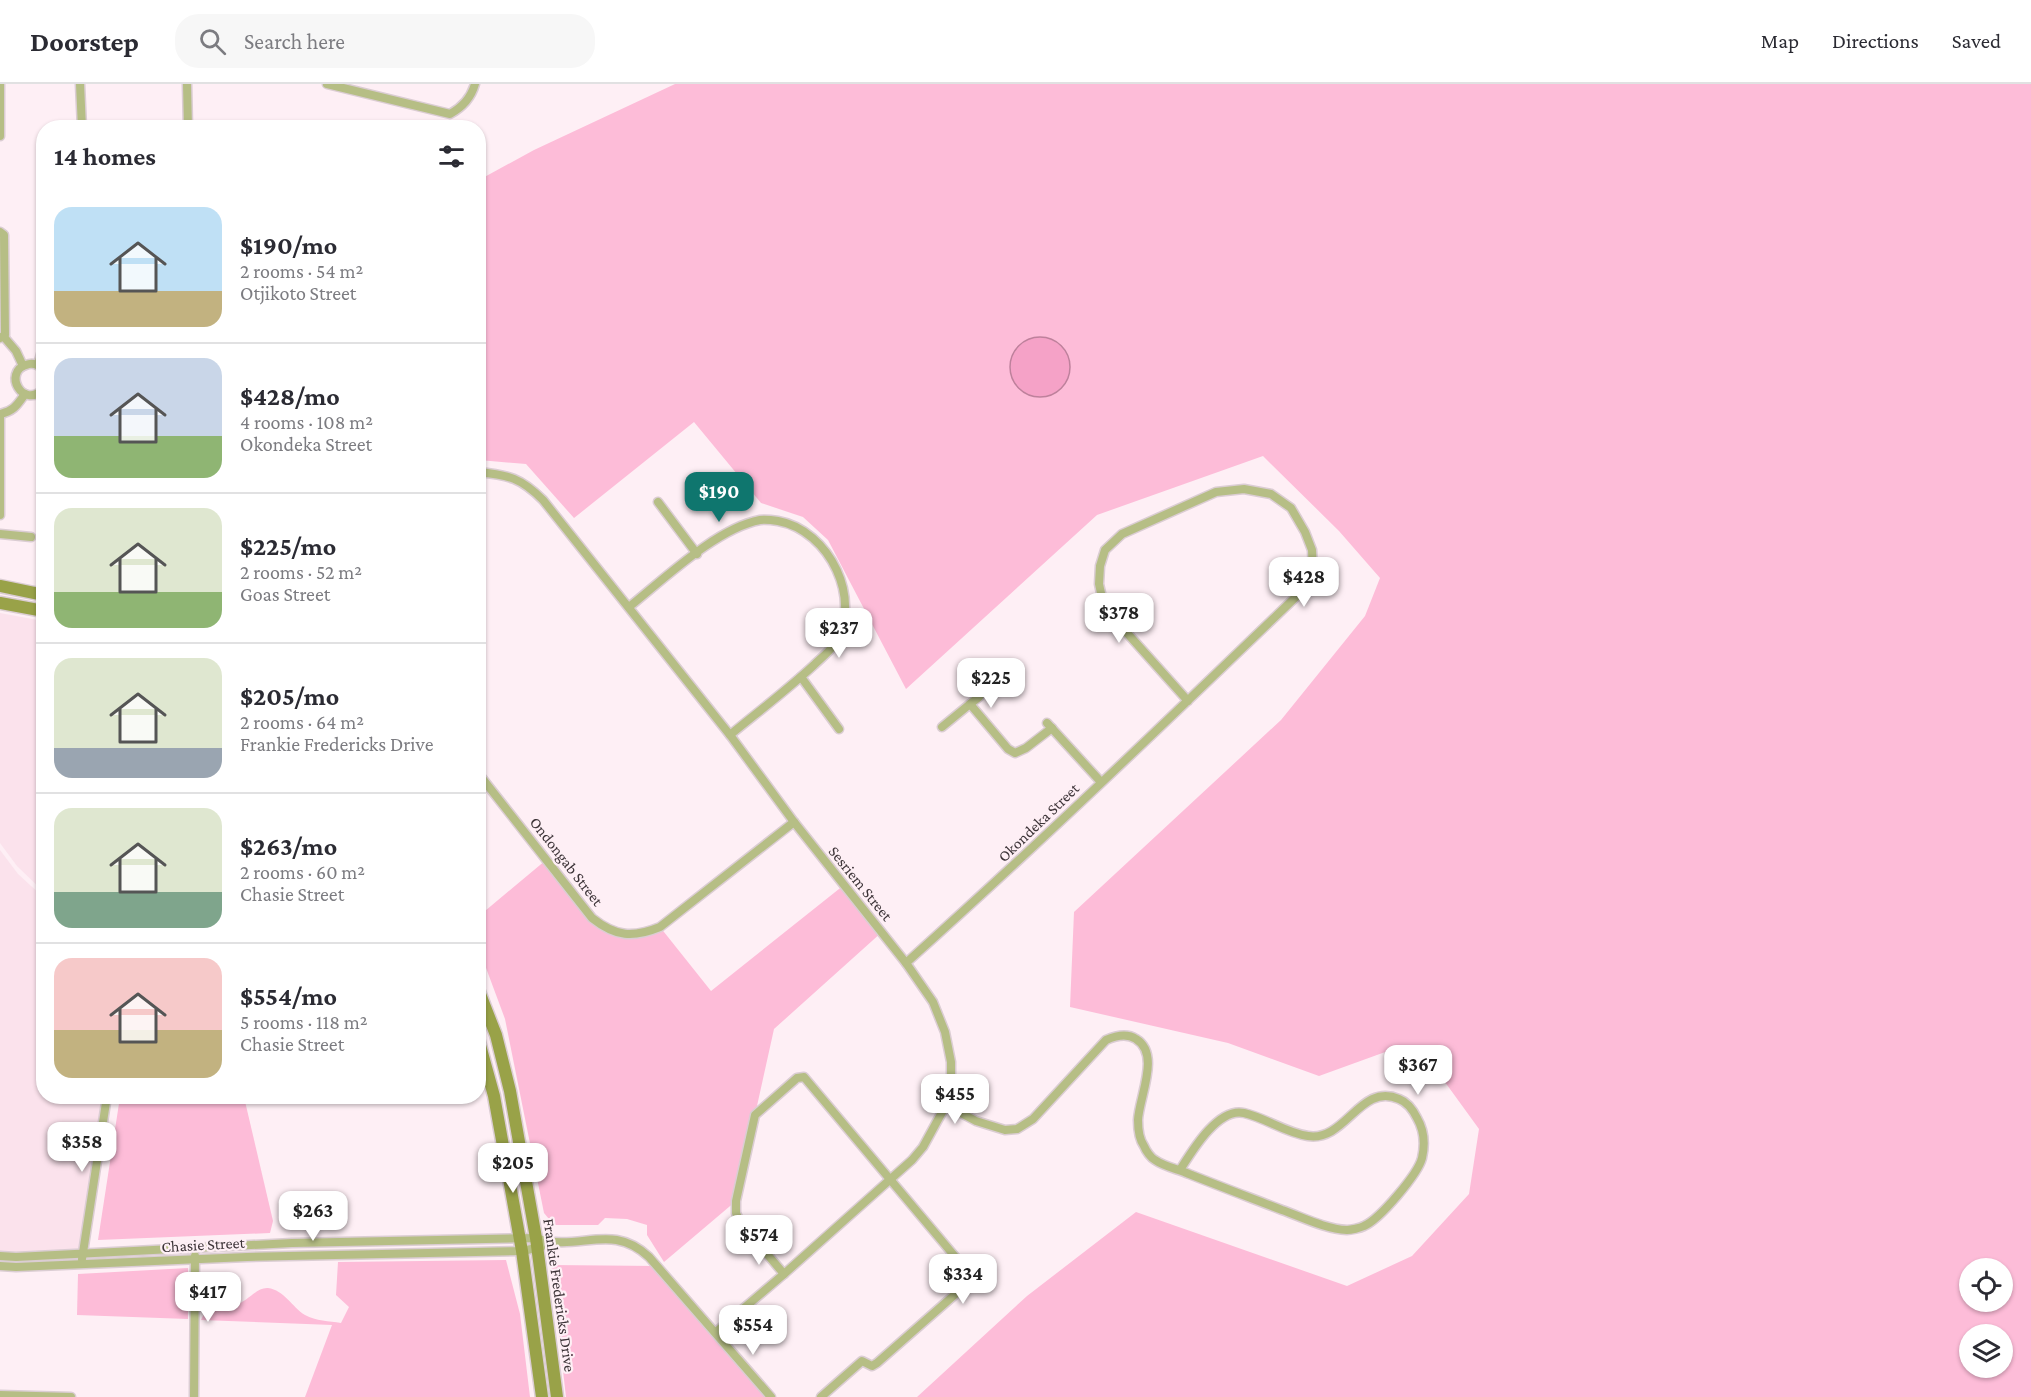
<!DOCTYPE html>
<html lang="en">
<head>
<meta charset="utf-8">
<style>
  body { margin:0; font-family:"Crimson Pro",serif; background:#f7f7f7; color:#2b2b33; height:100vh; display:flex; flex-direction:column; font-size:22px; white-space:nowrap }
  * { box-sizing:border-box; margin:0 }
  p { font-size:20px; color:#7c7c81 }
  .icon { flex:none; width:33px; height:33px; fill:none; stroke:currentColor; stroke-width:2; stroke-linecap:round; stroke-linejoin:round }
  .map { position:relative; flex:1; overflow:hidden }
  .details { position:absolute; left:36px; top:36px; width:450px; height:984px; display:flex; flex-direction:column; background:#fff; border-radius:24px; box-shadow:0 2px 4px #0004 }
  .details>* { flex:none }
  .fabs { position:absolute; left:1959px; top:1174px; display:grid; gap:12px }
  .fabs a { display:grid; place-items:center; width:54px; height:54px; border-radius:50%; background:#fff; box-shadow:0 2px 4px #0004; font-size:30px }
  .price { position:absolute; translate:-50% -51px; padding:0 14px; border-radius:12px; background:#fff; color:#222; font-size:20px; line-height:39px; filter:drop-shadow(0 2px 3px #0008) }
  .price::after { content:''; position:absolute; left:50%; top:36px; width:18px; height:14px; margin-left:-9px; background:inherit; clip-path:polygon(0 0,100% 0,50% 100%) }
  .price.selected { background:#0f766e; color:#fff }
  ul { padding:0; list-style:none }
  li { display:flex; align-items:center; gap:18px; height:150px; padding:0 18px }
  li+li { border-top:2px solid #e1e1e2 }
  li span { display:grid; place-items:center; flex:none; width:168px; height:120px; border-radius:18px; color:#555 }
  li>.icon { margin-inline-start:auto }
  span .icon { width:72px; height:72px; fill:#fffc; stroke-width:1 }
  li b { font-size:26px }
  h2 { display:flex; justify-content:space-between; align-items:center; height:72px; padding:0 18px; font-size:26px }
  header { display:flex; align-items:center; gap:36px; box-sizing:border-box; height:84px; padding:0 30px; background:#fff; border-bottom:2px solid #e1e1e2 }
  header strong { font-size:28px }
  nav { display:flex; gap:33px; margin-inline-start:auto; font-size:21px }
  .search { width:420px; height:54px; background:#f7f7f7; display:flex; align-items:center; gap:15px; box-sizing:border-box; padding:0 21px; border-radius:24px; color:#7c7c81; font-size:22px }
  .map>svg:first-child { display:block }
  .built { fill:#fbe2ec }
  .green { fill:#fdbcd8; fill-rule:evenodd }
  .water { fill:#f5a2c7; stroke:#be819c; stroke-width:1.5 }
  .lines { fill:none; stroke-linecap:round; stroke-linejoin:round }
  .minor-casing { stroke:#dbcdd3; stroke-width:11 }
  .secondary-casing { stroke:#dbcdd3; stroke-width:15 }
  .minor { stroke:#b6be85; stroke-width:8 }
  .secondary { stroke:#99a248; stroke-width:12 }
  .labels { text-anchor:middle; stroke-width:4.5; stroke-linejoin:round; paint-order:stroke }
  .street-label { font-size:16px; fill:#3d3438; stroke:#feeff5 }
</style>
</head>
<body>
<header>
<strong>Doorstep</strong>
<div class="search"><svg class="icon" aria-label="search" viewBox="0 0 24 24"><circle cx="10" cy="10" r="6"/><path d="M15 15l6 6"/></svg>Search here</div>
<nav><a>Map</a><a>Directions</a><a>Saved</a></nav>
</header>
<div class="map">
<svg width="2031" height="1313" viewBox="0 0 2031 1313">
  <rect width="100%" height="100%" fill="#feeff5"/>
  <g class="built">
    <polygon points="0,529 43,537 43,807 17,782 0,759"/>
    <polygon points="0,766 18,790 43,813 44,1012 107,1013 83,1170 0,1172"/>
  </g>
  <g class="green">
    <path d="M 675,0 L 2031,0 L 2031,1313 L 917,1313 L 1027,1212 L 1136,1128 L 1347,1202 L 1412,1172 L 1469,1110 L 1479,1045 L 1442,994 L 1399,963 L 1319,992 L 1228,959 L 1070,923 L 1074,828 L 1281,636 L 1365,532 L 1380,494 L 1339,447 L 1263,372 L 1097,431 L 906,605 L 828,456 L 803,433 L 761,419 L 694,338 L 574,434 L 526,380 L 479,376 L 479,96 L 534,66 ZM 1970,1185 L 2002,1185 L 2002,1218 L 1970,1218 ZM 1970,1251 L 2002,1251 L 2002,1284 L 1970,1284 Z"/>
    <polygon points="546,776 592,834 618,849 660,843 711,907 844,801 882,848 774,945 736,1117 664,1178 647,1151 647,1141 627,1135 605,1134 598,1141 554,1141 544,1129 505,935 479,865 479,832"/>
    <polygon points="120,1013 244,1013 273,1137 270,1149 98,1156"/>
    <path d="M 506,1176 L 520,1230 L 530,1313 L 305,1313 L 332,1241 L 201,1236 C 210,1217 218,1221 236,1220 C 247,1219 256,1203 268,1204 C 284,1206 292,1223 305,1231 C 316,1237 329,1237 341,1239 L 349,1223 L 336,1211 L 338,1178 Z"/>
    <polygon points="551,1181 657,1182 771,1313 566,1313"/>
    <polygon points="188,1184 188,1235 77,1231 78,1190"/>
  </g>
  <circle class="water" cx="1040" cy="283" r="30"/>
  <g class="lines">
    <g class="minor-casing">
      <g id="minor">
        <polyline points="80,0 82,44"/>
        <polyline points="187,0 188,44"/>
        <path d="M 327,0 L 450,30 C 463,23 471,14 475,0"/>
        <polyline points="0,52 0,0"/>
        <polyline points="0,148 4,151 5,251 0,254"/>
        <polyline points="4,253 16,267 23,282"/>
        <polyline points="38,281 44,259"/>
        <path d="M 44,286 C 39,281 33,278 26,281 C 3,288 22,326 44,305"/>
        <polyline points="40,309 44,328"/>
        <path d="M 0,330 C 14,327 17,321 25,310"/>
        <path d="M 478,388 C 509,391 521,394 543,416 L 730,651 L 794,738 L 906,879 L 933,918 L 945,948 L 951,978 L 951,1006 L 946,1021 L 923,1063 L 912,1076 L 784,1190 L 716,1248"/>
        <polyline points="658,418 697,470"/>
        <polyline points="0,431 0,330"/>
        <polyline points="0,450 31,453"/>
        <path d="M 629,523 C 664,495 717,444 760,436 C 766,435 772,436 778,437 C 829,446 865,517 833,562 C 828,569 820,575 814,581 C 787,606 758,628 730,651"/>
        <polyline points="801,593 839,645"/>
        <polyline points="970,620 979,613"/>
        <polyline points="1047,639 1101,698"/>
        <polyline points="942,643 970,620 1008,665 1015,669 1026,664 1052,644"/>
        <path d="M 478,689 L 592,834 C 616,853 633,854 660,843 L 794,738"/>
        <path d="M 906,879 C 1041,758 1171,633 1301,508 L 1313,487 L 1312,466 L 1305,448 L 1291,424 L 1271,410 L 1244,405 L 1216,408 L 1122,450 L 1105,466 L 1100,482 L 1099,500 L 1103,518 L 1110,530 L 1188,617"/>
        <path d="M 946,1021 L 976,1037 L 1005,1046 L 1017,1045 L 1033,1035 L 1106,956 C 1115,952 1127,949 1136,955 C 1161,970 1139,1013 1138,1036 C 1138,1044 1139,1055 1144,1062 C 1146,1067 1151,1074 1155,1076 C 1165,1083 1178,1085 1189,1090 C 1219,1102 1251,1114 1282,1126 C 1302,1133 1325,1145 1347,1146 C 1351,1146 1360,1144 1364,1142 C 1380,1135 1418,1090 1422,1074 C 1425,1061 1424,1046 1417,1034 C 1413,1026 1407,1018 1399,1015 C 1360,998 1346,1058 1308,1052 C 1286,1049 1266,1034 1244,1029 C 1218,1023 1192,1067 1180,1086"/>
        <path d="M 0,1172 L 16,1173 L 292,1159 L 536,1154 C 579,1169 611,1137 649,1173 L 771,1313"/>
        <polyline points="82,1175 107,1012"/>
        <polyline points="0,1182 16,1183 247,1173 522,1167 541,1163"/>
        <polyline points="784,1190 740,1138 736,1129 736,1117 755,1031 797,994 804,993 968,1188 970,1193 968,1199 877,1279 872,1282 862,1277 821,1313"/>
        <polyline points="0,1311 71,1313"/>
        <polyline points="194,1313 195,1172"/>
      </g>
    </g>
    <g class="secondary-casing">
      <g id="secondary">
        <polyline points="0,502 44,511"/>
        <polyline points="0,519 44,527"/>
        <polyline points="478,905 496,951 510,1007 536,1154 557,1313"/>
        <polyline points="478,954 494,1012 522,1167 542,1313"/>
      </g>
    </g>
    <use href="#minor" class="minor"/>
    <use href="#secondary" class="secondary"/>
  </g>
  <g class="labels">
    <g class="street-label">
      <text transform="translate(1038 738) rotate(-44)" y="6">Okondeka Street</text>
      <text transform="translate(567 777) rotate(52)" y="6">Ondongab Street</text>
      <text transform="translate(861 799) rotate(51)" y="6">Sesriem Street</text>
      <text transform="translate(203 1160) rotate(-3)" y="6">Chasie Street</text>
      <text transform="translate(560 1211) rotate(82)" y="6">Frankie Fredericks Drive</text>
    </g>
  </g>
</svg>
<div class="fabs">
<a><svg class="icon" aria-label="locate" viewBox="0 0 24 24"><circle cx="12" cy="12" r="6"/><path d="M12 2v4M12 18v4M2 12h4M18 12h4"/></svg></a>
<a><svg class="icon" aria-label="layers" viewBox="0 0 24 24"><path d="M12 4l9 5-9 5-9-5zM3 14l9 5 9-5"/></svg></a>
</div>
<b class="price selected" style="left:719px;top:439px">$190</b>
<b class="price" style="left:1304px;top:524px">$428</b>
<b class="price" style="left:1119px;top:560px">$378</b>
<b class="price" style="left:839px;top:575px">$237</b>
<b class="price" style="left:991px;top:625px">$225</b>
<b class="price" style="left:1418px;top:1012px">$367</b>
<b class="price" style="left:955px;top:1041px">$455</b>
<b class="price" style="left:82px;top:1089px">$358</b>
<b class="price" style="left:513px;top:1110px">$205</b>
<b class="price" style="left:313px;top:1158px">$263</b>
<b class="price" style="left:759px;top:1182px">$574</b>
<b class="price" style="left:963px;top:1221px">$334</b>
<b class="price" style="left:208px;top:1239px">$417</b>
<b class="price" style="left:753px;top:1272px">$554</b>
<section class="details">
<h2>14 homes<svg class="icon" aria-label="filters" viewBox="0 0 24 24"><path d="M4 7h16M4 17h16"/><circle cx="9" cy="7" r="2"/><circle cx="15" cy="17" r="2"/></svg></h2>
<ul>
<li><span style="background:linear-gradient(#bfe0f5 70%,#c2b280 0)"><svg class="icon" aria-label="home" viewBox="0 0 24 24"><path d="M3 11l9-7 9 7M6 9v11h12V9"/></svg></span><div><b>$190/mo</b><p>2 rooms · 54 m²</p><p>Otjikoto Street</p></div></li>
<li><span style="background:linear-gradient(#c9d6e8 65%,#8fb573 0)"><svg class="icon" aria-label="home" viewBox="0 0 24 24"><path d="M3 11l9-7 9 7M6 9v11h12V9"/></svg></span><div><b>$428/mo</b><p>4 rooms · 108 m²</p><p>Okondeka Street</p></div></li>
<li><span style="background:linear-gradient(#dfe7d0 70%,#8fb573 0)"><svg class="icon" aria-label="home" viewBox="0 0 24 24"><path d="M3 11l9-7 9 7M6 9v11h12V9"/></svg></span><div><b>$225/mo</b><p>2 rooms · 52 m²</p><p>Goas Street</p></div></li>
<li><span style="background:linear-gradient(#dfe7d0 75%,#9aa5b1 0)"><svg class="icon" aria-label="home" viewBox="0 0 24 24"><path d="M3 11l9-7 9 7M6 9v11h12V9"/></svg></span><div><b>$205/mo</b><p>2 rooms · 64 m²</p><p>Frankie Fredericks Drive</p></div></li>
<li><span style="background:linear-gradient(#dfe7d0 70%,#7fa58c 0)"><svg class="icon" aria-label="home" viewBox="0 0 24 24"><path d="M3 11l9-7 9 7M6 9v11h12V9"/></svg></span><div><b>$263/mo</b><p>2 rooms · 60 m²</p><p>Chasie Street</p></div></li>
<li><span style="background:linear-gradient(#f6c9c9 60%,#c2b280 0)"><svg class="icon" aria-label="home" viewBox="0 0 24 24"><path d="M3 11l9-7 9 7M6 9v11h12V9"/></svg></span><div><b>$554/mo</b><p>5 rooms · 118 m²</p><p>Chasie Street</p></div></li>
</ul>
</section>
</div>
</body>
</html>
